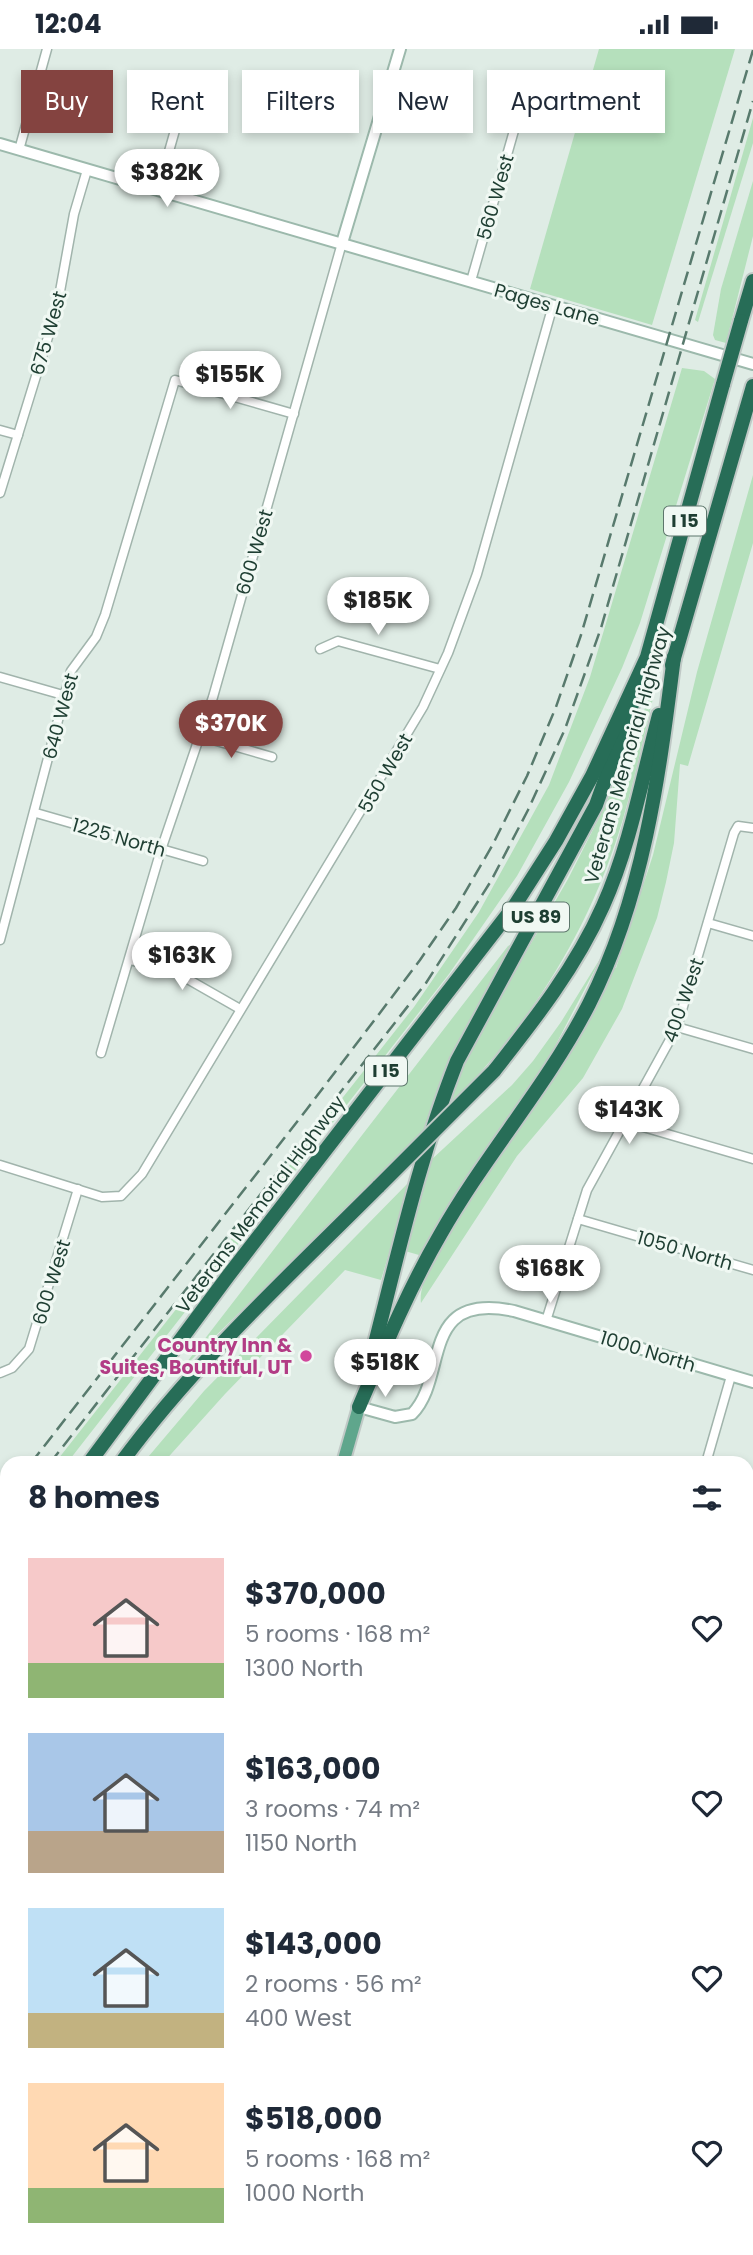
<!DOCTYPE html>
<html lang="en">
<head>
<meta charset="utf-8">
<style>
  body { margin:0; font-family:Poppins,sans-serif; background:#f6f6f7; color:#1f2937; height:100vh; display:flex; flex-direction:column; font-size:26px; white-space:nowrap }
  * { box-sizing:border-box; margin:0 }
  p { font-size:23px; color:#747a83 }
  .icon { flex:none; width:38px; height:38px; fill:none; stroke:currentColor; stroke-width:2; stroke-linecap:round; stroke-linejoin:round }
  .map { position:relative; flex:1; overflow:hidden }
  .sheet { position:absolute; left:0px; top:1407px; width:754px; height:800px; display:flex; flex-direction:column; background:#fff; border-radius:21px 21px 0 0; box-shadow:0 4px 10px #0003 }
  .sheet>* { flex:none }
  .hud { position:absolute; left:21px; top:21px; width:712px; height:63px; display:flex; gap:14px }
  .price { position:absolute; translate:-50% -60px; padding:0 16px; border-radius:24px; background:#fff; color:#222; font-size:23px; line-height:46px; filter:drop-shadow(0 2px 4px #0008) }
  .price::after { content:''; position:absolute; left:50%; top:42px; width:21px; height:16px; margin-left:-10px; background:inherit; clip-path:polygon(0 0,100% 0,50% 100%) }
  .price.selected { background:#844340; color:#fff }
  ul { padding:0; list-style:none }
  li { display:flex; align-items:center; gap:21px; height:175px; padding:0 28px }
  li span { display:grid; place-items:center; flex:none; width:196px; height:140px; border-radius:0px; color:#555 }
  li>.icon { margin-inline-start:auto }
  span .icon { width:84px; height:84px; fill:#fffc; stroke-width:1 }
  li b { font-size:30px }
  h2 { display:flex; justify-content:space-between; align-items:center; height:84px; padding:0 28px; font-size:30px }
  .tag { padding:0 24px; border-radius:0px; background:#fff; box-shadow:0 4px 10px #0003; font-size:24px; line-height:63px }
  .tag.selected { background:#844340; color:#fff }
  .status { display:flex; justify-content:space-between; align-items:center; height:49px; padding:0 35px; background:#fff; direction:ltr }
  .status svg { height:19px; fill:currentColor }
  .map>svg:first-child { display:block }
  .built { fill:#cddcd4 }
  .green { fill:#b5e0bc }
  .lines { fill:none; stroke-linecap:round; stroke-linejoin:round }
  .stream { stroke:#81d3d7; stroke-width:2.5 }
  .street-casing { stroke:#a1b4ac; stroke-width:11 }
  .secondary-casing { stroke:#9cb9ac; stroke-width:14 }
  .primary-casing { stroke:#c0c9c6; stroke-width:16 }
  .highway-casing { stroke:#c0c9c6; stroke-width:18 }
  .street { stroke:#fff; stroke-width:8 }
  .secondary { stroke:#fff; stroke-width:10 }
  .primary { stroke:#5fa68c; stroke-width:12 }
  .highway { stroke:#276d57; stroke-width:14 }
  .rail { stroke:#587a6d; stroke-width:2.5; stroke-dasharray:14 7; stroke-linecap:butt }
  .highway-bridge-casing { stroke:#c0c9c6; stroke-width:18; stroke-linecap:butt }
  .highway-bridge { stroke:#276d57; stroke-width:14 }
  .hotel-dot { fill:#d1479c; stroke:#f0f8f3; stroke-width:2.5 }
  .labels { text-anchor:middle; stroke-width:6; stroke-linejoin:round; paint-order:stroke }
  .shield { fill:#f0f8f3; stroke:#5d766c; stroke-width:2 }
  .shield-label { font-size:18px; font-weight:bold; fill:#1e3e32 }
  .street-label { font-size:19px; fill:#1e3e32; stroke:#f0f8f3 }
  .hotel-label { font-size:19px; font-weight:bold; fill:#b23c85; stroke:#f0f8f3; text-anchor:end }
</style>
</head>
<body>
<div class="status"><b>12:04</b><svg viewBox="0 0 49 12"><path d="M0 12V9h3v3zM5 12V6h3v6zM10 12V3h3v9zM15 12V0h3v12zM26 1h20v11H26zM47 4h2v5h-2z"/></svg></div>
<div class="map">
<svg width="753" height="2206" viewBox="0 0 753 2206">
  <rect width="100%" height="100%" fill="#dfece5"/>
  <g class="built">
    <polygon points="747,1660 753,1662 753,1807 747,1806"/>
    <polygon points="4,1836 7,1836 7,1933 0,1932 0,1849"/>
    <polygon points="0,1952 7,1953 7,2200 97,2200 96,2206 0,2206"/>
  </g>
  <g class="green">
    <polygon points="599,0 735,0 652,276 530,240"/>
    <polygon points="753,69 753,94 698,273 695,271"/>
    <polygon points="753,132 753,187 726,294 715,291 713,286 721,240"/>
    <polygon points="682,319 704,322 715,330 640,574 622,619 569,733 517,827 449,925 67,1414 55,1414 414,958 479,863 549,736 590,628"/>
    <path d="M 753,426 L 753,494 L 688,717 L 680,715 L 674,794 L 666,833 L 657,869 L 622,960 L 583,1029 L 517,1107 L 421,1254 C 415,1214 504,1105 528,1068 C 559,1020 591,973 612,919 L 616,919 L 653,806 L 697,623 Z"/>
    <path d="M 665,599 C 651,656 639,714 623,770 C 590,882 529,978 446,1059 L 475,992 L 568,830 L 605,757 L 652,642 Z"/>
    <polygon points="514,894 455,999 427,1078 180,1322 508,897"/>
    <polygon points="603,905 553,1001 419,1206 405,1202 430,1112 512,1036 533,1012 561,973"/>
    <polygon points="411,1131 381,1231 345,1221 225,1345 163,1414 143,1414 204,1342"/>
  </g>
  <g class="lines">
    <polyline class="stream" points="752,2098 753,2099"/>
    <g class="street-casing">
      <g id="street">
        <polyline points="19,101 47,0"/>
        <polyline points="158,141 185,46"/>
        <polyline points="471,232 519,64"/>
        <polyline points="0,381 18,386"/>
        <polyline points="0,444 57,259 74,165 87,121"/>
        <polyline points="320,600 338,592 440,620"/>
        <polyline points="0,628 63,646"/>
        <polyline points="199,687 272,708"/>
        <polyline points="36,764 203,812"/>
        <polyline points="708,874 753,887"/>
        <polyline points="0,891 71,622 96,588 105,566 175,331 294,365"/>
        <polyline points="130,911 177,924 240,960"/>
        <polyline points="677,978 753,1000"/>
        <polyline points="101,1004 161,801 213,648 342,194"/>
        <polyline points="626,1073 753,1110"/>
        <polyline points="0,1116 102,1148 121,1147 142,1125 423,658 448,604 477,525 553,256"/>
        <polyline points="578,1170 753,1221"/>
        <polyline points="546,1272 587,1141 677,978 734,784 738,777 753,779"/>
        <polyline points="0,1324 12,1319 29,1300 78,1140"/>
        <polyline points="706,1414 731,1327"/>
        <polyline points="747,1604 753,1606"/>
        <polyline points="0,1740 7,1742"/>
        <polyline points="747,1765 753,1766"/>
        <polyline points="512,2206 514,2200"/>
        <polyline points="632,2206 632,2200"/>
      </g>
    </g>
    <g class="secondary-casing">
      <g id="secondary">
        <polyline points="0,95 753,315"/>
        <polyline points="342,194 400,0"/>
        <path d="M 359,1358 L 395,1368 L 412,1365 C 449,1328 418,1242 514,1262 L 753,1333"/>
        <polyline points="0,1937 7,1938"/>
        <polyline points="747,2149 753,2151"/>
        <polyline points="747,2164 753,2166"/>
      </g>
    </g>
    <g class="primary-casing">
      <g id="primary">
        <polyline points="343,1414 359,1358"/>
        <polyline points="110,2206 112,2200"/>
      </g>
    </g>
    <g class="highway-casing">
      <g id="highway">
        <polyline points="741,272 753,232"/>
        <polyline points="672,616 753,337"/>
        <path d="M 494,1022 C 535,970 576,918 603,857 C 630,797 642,730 659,666"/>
        <path d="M 371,1310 C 397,1210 419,1108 457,1012 L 596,756 L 632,656"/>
        <path d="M 359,1358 C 384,1299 408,1241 440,1186 C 485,1106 547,1037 589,955 C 644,847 659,726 674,608"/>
        <polyline points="89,1414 228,1227 515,856 556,792 592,727 647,608 723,335"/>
        <path d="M 121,1414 C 195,1313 290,1226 379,1137"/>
        <polyline points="0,1535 7,1525"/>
        <polyline points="0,1580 7,1569"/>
        <polyline points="0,1947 4,1947"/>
      </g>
    </g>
    <use href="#street" class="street"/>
    <use href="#secondary" class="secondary"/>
    <use href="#primary" class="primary"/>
    <use href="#highway" class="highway"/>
    <g class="rail">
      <polyline points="31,1414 307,1060 420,911 456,859 492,797 527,727 556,658 581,586 753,1"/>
      <polyline points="50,1414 426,934 491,832 528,761 565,680 601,579 753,52"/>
      <polyline points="0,1454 7,1445"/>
      <polyline points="0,1478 7,1469"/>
    </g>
    <g class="highway-bridge-casing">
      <g id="highway-bridge">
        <polyline points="723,335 741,272"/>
        <polyline points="379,1137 494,1022"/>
      </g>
    </g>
    <use href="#highway-bridge" class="highway-bridge"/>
  </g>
  <circle class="hotel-dot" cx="306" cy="1307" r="7"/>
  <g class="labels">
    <g class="shield">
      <rect x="664" y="457.5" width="42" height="29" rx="5"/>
      <rect x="503" y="853.5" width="66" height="29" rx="5"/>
      <rect x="365" y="1007.5" width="42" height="29" rx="5"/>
    </g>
    <g class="shield-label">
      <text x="685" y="478">I 15</text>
      <text x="536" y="874">US 89</text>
      <text x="386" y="1028">I 15</text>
    </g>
    <g class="street-label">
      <text transform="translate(495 148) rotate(-74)" y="7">560 West</text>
      <text transform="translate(547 255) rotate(16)" y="7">Pages Lane</text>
      <text transform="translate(48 284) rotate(-74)" y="7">675 West</text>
      <text transform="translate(254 503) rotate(-74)" y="7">600 West</text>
      <text transform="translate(60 667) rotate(-75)" y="7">640 West</text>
      <text transform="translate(627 706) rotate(-74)" y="7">Veterans Memorial Highway</text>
      <text transform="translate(385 724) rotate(-60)" y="7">550 West</text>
      <text transform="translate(119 788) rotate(16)" y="7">1225 North</text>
      <text transform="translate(683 951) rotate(-71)" y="7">400 West</text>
      <text transform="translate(260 1155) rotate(-53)" y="7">Veterans Memorial Highway</text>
      <text transform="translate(685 1201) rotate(16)" y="7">1050 North</text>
      <text transform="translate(51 1233) rotate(-73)" y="7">600 West</text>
      <text transform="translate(648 1302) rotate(17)" y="7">1000 North</text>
    </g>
    <g class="hotel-label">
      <text x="292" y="1303">Country Inn &amp;<tspan x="292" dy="22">Suites, Bountiful, UT</tspan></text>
    </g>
  </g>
</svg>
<b class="price" style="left:167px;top:160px">$382K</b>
<b class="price" style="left:230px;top:362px">$155K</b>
<b class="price" style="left:378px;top:588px">$185K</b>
<b class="price selected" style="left:231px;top:711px">$370K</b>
<b class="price" style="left:182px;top:943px">$163K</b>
<b class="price" style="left:629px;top:1097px">$143K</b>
<b class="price" style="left:550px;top:1256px">$168K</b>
<b class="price" style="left:385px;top:1350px">$518K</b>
<div class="hud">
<a class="tag selected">Buy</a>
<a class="tag">Rent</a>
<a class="tag">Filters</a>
<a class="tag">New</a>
<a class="tag">Apartment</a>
</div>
<section class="sheet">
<h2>8 homes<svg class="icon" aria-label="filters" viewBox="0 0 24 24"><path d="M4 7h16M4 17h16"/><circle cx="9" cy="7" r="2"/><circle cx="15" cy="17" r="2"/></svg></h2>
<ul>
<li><span style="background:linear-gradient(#f6c9c9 75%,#8fb573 0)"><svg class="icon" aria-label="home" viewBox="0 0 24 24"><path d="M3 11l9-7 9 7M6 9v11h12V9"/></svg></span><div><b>$370,000</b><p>5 rooms · 168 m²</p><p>1300 North</p></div><svg class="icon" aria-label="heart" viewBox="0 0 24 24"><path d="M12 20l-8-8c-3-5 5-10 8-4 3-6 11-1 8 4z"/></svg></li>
<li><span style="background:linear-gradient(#a9c7e8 70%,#b9a48a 0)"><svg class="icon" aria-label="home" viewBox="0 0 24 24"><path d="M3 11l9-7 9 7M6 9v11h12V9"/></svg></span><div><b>$163,000</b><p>3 rooms · 74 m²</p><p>1150 North</p></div><svg class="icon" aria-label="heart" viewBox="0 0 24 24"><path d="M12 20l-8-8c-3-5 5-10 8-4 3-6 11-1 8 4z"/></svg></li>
<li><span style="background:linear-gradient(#bfe0f5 75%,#c2b280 0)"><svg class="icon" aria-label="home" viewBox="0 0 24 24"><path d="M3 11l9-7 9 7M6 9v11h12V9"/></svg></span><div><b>$143,000</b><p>2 rooms · 56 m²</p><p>400 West</p></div><svg class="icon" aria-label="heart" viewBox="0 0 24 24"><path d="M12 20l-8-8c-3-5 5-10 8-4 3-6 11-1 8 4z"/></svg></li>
<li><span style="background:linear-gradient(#ffd9b3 75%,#8fb573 0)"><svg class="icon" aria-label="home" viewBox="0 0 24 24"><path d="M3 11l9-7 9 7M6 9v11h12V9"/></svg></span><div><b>$518,000</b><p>5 rooms · 168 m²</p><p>1000 North</p></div><svg class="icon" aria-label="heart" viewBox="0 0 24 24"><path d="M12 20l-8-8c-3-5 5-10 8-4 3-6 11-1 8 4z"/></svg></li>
</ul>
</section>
</div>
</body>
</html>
